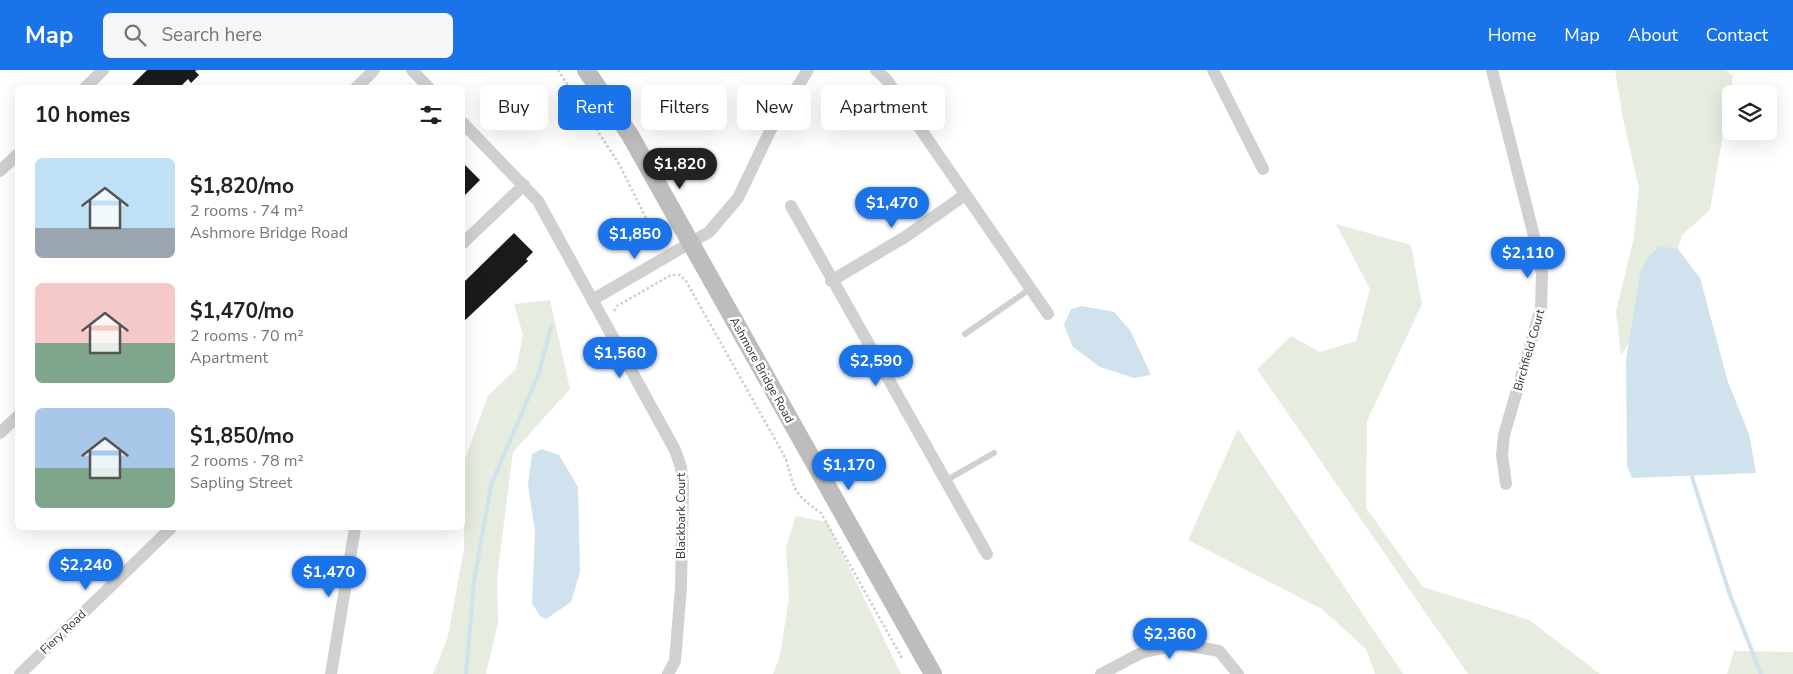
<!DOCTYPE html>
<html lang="en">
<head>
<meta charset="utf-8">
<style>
  body { margin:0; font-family:"Nunito Sans",sans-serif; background:#f6f6f6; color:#222; height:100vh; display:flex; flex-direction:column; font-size:19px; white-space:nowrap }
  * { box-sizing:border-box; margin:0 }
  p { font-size:16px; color:#767676 }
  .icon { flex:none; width:28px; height:28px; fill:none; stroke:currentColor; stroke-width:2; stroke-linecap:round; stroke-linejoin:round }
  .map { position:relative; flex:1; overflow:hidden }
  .drawer { position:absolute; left:15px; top:15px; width:450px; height:445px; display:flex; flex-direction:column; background:#fff; border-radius:8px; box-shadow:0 5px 20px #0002 }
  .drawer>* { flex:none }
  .guide { position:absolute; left:480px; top:15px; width:475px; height:45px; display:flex; gap:10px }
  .controls { position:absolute; left:1722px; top:15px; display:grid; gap:10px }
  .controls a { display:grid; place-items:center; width:55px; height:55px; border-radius:8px; background:#fff; box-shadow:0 5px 20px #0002; font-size:25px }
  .price { position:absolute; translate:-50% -42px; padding:0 11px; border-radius:18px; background:#1a73e8; color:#fff; font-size:16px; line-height:32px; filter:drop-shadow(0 1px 2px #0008) }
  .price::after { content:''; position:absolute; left:50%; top:30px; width:15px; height:11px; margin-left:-8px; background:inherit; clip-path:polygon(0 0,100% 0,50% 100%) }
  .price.active { background:#222; color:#fff }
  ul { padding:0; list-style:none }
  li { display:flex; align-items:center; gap:15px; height:125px; padding:0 20px }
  li span { display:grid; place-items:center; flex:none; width:140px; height:100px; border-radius:8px; color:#555 }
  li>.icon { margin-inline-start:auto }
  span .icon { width:60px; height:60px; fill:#fffc; stroke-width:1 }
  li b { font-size:21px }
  h2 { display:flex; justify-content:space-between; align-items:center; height:60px; padding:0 20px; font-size:21px }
  .tag { padding:0 18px; border-radius:8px; background:#fff; box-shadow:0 5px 20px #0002; font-size:18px; line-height:45px }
  .tag.active { background:#1a73e8; color:#fff }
  header { display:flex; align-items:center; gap:30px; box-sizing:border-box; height:70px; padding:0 25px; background:#1a73e8; color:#fff }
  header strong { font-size:24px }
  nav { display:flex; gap:28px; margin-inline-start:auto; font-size:18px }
  .search { width:350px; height:45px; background:#f6f6f6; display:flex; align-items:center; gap:12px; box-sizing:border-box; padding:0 18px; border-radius:8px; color:#767676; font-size:19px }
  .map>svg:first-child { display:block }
  .green { fill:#e6ecdf }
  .water { fill:#cfe2ee }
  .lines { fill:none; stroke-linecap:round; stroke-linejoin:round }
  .stream { stroke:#cfe2ee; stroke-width:4 }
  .building { fill:#1a1a1a }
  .path { stroke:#cdcdcd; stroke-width:2.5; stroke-dasharray:2.5 2.5; stroke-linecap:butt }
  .lane { stroke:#d0d0d0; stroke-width:6 }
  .street { stroke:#d0d0d0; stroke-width:12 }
  .secondary { stroke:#bdbdbd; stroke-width:18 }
  .labels { text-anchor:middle; stroke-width:5; stroke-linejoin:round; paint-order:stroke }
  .street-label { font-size:12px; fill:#333; stroke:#fff }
</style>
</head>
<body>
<header>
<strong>Map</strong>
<div class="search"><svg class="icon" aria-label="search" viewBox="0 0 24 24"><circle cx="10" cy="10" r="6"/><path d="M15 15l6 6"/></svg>Search here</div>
<nav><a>Home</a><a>Map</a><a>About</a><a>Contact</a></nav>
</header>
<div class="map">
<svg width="1793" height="604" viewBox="0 0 1793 604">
  <rect width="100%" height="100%" fill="#fff"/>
  <g class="green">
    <polygon points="1615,0 1726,0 1733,6 1710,140 1682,165 1666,218 1621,285 1616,241 1633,172 1639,118 1623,49"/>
    <polygon points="1336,154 1411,175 1422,234 1367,351 1366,438 1423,517 1529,550 1600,604 1468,604 1257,299 1291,266 1320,282 1356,271 1370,219"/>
    <polygon points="550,230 570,319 513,382 497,508 498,553 486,604 433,604 448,566 464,479 465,389 488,326 516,299 523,265 514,234"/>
    <polygon points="1238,359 1403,604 1375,604 1366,579 1322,539 1188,470"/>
    <polygon points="796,446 827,452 901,604 773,604 780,586 789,527 786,477"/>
    <polygon points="1734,581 1793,582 1793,604 1727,604"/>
  </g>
  <g class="water">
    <polygon points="1659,177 1677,178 1700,208 1728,312 1749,364 1756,403 1632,408 1627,396 1626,290 1640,204 1647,188"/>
    <polygon points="1082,236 1114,242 1130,260 1151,305 1134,308 1100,297 1073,277 1064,255 1071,239"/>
    <polygon points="542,379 559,385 578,417 580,502 571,532 546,549 540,546 532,533 535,462 528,415 532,384"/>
  </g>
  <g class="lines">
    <g class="stream">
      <polyline points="1692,407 1730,525 1761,604"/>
      <polyline points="466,604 474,511 491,415 539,303 551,257"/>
    </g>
  </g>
  <g class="building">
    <polygon points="147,0 197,0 195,1 199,5 191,13 188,9 179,18 129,18"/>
    <polygon points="462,92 480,110 462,128"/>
    <polygon points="514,163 533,182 526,189 528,191 462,253 462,214"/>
  </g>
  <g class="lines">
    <g class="path">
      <polyline points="558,0 619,94 660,176"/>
      <path d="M 614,241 L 617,236 L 671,205 L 680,205 L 686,211 L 786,389 C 795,421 793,423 821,443 L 903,590"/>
    </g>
    <g class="lane">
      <polyline points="965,264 1030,219"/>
      <polyline points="945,411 994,383"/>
    </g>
    <g class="street">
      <polyline points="412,0 429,18"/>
      <polyline points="876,0 886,9 1048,244"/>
      <polyline points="1213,0 1263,99"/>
      <polyline points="1492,0 1535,170 1542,204 1541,238 1504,365 1502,385 1506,414"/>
      <polyline points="85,18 103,0"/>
      <polyline points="356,18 374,0"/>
      <polyline points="462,52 538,131 675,380 681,397 683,414 681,517 675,591 668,604"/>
      <polyline points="0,101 18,84"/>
      <polyline points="791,136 987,484"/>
      <polyline points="462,174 524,115"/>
      <polyline points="831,211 905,167 965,125"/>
      <polyline points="592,230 709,162 738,128 771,59 808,0"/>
      <polyline points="0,363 18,346"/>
      <polyline points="20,604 171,458"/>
      <polyline points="331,604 355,458"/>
      <polyline points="1101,604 1141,583 1181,574 1219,581 1238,604"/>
    </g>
    <polyline class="secondary" points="586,0 630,65 933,604"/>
  </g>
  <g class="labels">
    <g class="street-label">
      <text transform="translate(1529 280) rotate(-74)" y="4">Birchfield Court</text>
      <text transform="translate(762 300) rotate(61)" y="4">Ashmore Bridge Road</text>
      <text transform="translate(681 446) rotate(-90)" y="4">Blackbark Court</text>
      <text transform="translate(63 562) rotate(-44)" y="4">Fiery Road</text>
    </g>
  </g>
</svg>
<div class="controls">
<a><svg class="icon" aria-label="layers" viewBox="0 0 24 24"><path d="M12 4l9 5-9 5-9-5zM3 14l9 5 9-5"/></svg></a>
</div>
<b class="price active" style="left:680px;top:120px">$1,820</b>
<b class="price" style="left:892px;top:159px">$1,470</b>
<b class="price" style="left:635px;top:190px">$1,850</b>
<b class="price" style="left:1528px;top:209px">$2,110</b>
<b class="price" style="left:620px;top:309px">$1,560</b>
<b class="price" style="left:876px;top:317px">$2,590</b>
<b class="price" style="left:849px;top:421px">$1,170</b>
<b class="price" style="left:86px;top:521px">$2,240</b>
<b class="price" style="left:329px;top:528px">$1,470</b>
<b class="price" style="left:1170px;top:590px">$2,360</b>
<div class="guide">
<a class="tag">Buy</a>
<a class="tag active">Rent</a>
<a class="tag">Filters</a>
<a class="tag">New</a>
<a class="tag">Apartment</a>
</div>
<section class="drawer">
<h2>10 homes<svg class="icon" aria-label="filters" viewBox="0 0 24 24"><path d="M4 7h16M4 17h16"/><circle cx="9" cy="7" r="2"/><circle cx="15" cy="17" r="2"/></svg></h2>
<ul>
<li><span style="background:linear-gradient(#bfe0f5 70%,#9aa5b1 0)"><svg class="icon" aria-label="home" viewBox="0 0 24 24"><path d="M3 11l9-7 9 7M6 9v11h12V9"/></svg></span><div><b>$1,820/mo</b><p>2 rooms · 74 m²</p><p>Ashmore Bridge Road</p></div></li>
<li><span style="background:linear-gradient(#f6c9c9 60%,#7fa58c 0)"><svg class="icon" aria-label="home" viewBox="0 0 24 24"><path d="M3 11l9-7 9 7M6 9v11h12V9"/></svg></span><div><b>$1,470/mo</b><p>2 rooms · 70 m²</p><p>Apartment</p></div></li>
<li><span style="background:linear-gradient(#a9c7e8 60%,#7fa58c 0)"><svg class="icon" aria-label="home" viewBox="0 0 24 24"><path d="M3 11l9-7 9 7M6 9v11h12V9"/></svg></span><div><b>$1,850/mo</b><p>2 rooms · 78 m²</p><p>Sapling Street</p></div></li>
</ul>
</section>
</div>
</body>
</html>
